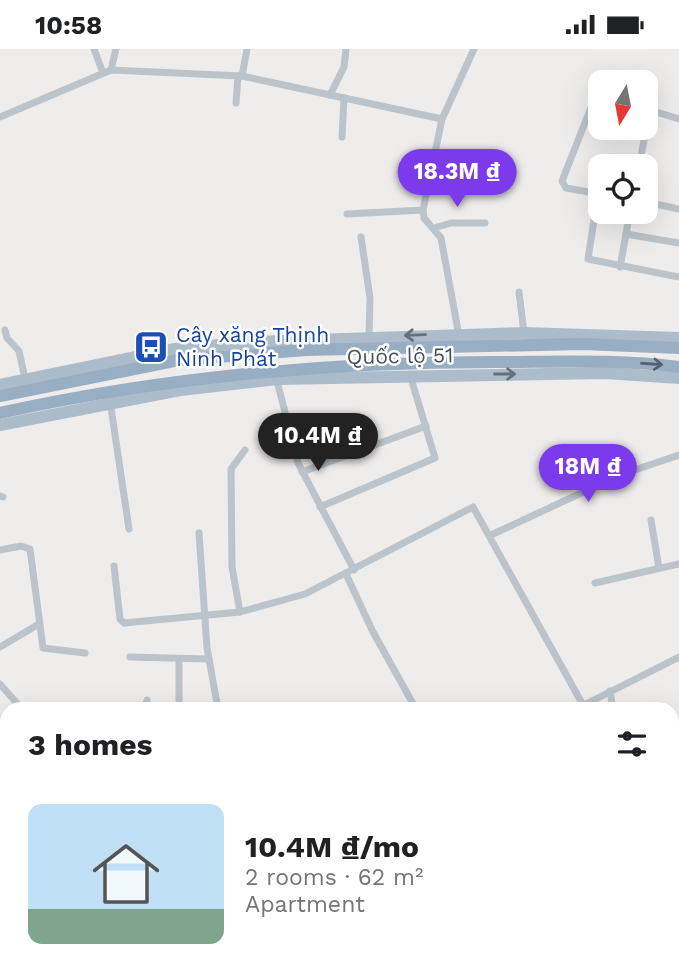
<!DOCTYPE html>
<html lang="en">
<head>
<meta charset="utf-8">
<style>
  body { margin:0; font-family:"Work Sans",sans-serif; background:#f2f2f2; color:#202124; height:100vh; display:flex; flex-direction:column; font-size:26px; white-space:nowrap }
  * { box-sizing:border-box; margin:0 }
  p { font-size:23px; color:#757577 }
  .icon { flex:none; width:38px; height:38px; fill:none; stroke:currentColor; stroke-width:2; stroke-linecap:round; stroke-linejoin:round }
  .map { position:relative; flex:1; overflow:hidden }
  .drawer { position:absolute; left:0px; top:653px; width:679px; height:275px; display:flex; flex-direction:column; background:#fff; border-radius:21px 21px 0 0; box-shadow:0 7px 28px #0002 }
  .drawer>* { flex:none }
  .needle { width:46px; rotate:190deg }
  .tools { position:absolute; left:588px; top:21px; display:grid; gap:14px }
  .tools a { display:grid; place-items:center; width:70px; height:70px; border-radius:14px; background:#fff; box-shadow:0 7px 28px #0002; font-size:35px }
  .price { position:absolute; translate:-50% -60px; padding:0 16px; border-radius:24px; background:#7c3aed; color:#fff; font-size:23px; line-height:46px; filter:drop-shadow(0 2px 4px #0008) }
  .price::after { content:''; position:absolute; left:50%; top:42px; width:21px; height:16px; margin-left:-10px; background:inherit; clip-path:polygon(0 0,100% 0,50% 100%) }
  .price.active { background:#222; color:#fff }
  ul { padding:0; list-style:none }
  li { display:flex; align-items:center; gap:21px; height:175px; padding:0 28px }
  li span { display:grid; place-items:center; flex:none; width:196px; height:140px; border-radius:14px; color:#555 }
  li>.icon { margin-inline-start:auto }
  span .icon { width:84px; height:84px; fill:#fffc; stroke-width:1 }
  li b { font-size:30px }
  h2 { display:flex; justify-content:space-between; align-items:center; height:84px; padding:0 28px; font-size:30px }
  .status { display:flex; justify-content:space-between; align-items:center; height:49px; padding:0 35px; background:#fff; direction:ltr }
  .status svg { height:19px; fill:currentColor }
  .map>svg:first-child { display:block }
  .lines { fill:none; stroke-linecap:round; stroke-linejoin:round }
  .minor { stroke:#bbc4cb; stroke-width:7 }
  .primary { stroke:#acbccb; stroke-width:12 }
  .trunk { stroke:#98aec2; stroke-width:12 }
  .oneway { stroke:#64707b }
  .oneway2 { stroke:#56636e }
  .labels { text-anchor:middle; stroke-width:5; stroke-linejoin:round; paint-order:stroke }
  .transit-label { font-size:21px; fill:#164399; stroke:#fff; text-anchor:start }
  .street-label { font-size:21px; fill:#455059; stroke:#fff }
</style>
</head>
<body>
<div class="status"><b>10:58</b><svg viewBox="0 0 49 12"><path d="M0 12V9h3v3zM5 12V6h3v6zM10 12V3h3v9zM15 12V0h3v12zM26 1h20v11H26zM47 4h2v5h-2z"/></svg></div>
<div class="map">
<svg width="679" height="926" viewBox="0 0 679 926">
  <rect width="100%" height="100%" fill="#efecec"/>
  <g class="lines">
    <g class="minor">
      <polyline points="94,0 103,24"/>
      <polyline points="111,21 116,0"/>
      <polyline points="242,27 247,0"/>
      <polyline points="330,46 344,18 346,0"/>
      <polyline points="600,52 592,56 562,132 566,139 600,145"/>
      <polyline points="236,54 238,27"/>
      <polyline points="646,60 679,70"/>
      <polyline points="0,68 111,21 242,27 442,70"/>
      <polyline points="342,88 344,49"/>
      <polyline points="639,117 650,61"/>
      <polyline points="598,145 588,210 679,228"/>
      <polyline points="646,153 679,160"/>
      <polyline points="347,165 423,161"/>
      <polyline points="434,179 451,174 485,174"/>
      <polyline points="626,185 679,194"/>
      <polyline points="361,188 370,249 369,288"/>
      <polyline points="620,218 630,163"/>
      <polyline points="519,243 524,284"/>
      <polyline points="5,281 7,289 19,302 25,330"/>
      <polyline points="459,287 441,189 424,169 423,161 442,70 474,0"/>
      <polyline points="276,328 298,414 354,521"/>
      <polyline points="110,352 129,480"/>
      <polyline points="302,423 426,377"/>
      <polyline points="0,447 3,448"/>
      <polyline points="320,458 435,409 410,326"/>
      <polyline points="651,471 659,519"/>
      <polyline points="199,484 207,599 218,660"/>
      <polyline points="491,486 620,426 679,406"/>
      <polyline points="0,501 21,497 30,500 43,599 85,604"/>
      <polyline points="114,517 120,570 124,574 240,563 305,545 473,458 583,656"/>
      <polyline points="346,525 373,583 416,660"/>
      <polyline points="595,534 679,515"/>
      <polyline points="240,563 232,518 231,420 245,401"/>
      <polyline points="0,598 39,575"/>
      <polyline points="130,608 209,610"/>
      <polyline points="0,635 22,660"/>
      <polyline points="610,642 613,660"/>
      <polyline points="145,660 147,651"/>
      <polyline points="179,660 179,610"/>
      <polyline points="576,660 679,608"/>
      <polyline points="0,733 7,740"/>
      <polyline points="672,737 679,739"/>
      <polyline points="672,803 679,804"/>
      <polyline points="0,848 7,862"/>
      <polyline points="36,920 40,926"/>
      <polyline points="276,920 281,926"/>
      <polyline points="533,920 558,926"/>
      <polyline points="57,926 64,920"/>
      <polyline points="497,926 502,920"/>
      <polyline points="612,926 613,920"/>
      <polyline points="672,926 679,896"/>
    </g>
    <g class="primary">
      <polyline points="0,336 175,300 252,293 524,284 679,289"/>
      <polyline points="0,376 180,341 277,330 605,324 679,329"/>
    </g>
    <g class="trunk">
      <polyline points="0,347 179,311 306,301 583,295 679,299"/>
      <path d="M 0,364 C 163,328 327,313 494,313 C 555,313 618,310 679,318"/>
    </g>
  </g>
  <defs><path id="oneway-shaft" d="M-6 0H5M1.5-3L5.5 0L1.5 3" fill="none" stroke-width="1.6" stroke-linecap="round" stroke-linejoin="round" transform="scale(1.75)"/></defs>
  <g class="oneway">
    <use href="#oneway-shaft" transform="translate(415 286) rotate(178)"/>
    <use href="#oneway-shaft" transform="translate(505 325)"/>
  </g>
  <use class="oneway2" href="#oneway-shaft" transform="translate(652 315) rotate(4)"/>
  <defs>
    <g id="bus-square" transform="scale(1.75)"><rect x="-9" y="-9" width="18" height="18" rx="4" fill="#1a4fb4" stroke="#fff"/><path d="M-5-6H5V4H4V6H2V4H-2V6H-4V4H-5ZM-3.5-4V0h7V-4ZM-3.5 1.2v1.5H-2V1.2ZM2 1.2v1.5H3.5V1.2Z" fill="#fff"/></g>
  </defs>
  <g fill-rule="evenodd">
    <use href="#bus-square" x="151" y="298"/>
  </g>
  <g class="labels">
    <g class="transit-label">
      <text x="176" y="293">Cây xăng Thịnh<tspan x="176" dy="24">Ninh Phát</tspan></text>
    </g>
    <g class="street-label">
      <text transform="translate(400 307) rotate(-1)" y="7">Quốc lộ 51</text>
    </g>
  </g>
</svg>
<div class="tools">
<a><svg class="needle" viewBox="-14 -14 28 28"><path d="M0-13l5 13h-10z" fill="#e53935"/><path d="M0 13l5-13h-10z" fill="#757577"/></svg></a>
<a><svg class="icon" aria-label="locate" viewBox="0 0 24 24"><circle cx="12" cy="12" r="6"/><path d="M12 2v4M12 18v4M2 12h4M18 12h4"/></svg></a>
</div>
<b class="price" style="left:457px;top:160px">18.3M ₫</b>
<b class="price active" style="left:318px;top:424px">10.4M ₫</b>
<b class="price" style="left:588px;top:455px">18M ₫</b>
<section class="drawer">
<h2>3 homes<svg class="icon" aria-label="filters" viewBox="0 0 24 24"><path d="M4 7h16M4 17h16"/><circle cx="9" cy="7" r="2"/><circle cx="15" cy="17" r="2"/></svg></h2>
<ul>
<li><span style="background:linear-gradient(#bfe0f5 75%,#7fa58c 0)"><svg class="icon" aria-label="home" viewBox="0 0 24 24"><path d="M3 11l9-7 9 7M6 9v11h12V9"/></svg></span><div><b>10.4M ₫/mo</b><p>2 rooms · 62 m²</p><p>Apartment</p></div></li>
</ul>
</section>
</div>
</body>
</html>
